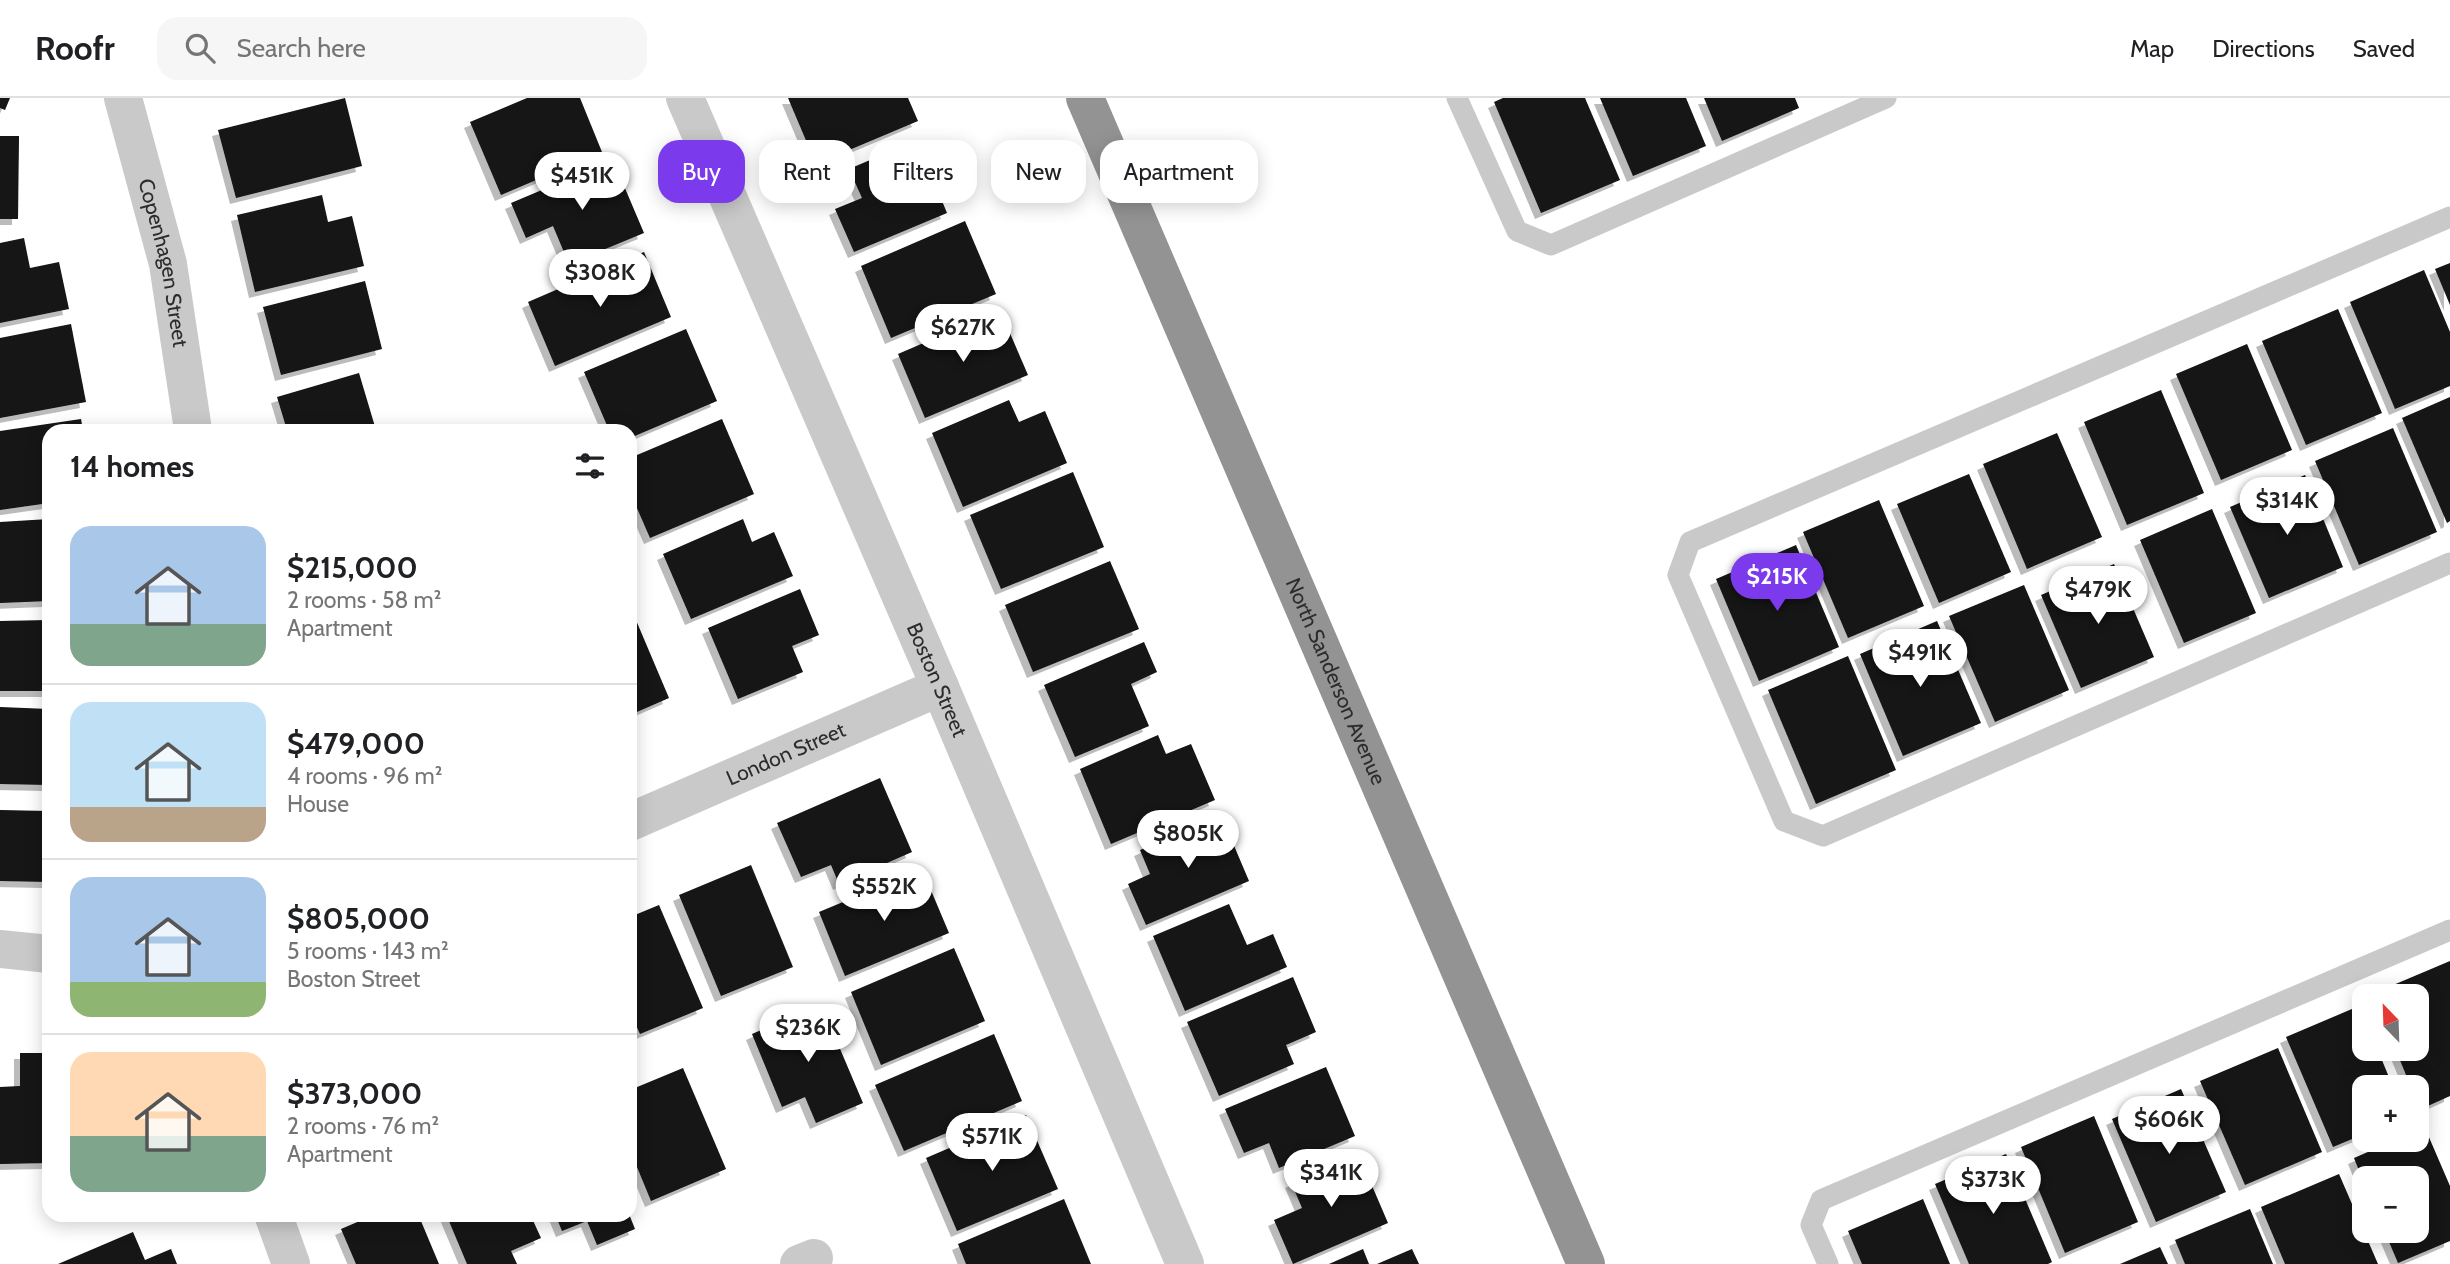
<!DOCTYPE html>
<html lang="en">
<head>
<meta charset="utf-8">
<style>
  body { margin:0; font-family:Cabin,sans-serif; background:#f6f6f6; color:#202124; height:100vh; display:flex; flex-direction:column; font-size:26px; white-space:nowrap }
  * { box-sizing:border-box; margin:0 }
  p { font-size:23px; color:#757577 }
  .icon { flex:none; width:38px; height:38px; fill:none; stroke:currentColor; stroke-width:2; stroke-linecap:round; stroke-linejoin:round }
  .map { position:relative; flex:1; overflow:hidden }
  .side { position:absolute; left:42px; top:326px; width:595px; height:798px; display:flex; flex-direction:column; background:#fff; border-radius:21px; box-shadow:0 4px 18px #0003 }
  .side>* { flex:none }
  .banner { position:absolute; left:658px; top:42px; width:665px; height:63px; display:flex; gap:14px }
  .needle { width:46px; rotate:337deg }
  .buttons { position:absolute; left:2352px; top:886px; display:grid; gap:14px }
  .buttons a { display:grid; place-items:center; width:77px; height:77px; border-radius:14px; background:#fff; box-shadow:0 4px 18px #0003; font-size:35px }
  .price { position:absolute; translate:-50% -60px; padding:0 16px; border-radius:24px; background:#fff; color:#222; font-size:23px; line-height:46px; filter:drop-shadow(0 2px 4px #0008) }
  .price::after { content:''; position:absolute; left:50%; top:42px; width:21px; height:16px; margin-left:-10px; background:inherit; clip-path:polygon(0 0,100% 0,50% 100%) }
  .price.active { background:#7c3aed; color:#fff }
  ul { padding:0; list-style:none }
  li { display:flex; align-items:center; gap:21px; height:175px; padding:0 28px }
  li+li { border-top:2px solid #e0e0e0 }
  li span { display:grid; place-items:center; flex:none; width:196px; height:140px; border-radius:21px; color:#555 }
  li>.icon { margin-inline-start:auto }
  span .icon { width:84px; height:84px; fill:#fffc; stroke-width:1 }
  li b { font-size:30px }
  h2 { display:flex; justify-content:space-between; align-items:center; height:84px; padding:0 28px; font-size:30px }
  .chip { padding:0 24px; border-radius:21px; background:#fff; box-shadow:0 4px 18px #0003; font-size:24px; line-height:63px }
  .chip.active { background:#7c3aed; color:#fff }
  header { display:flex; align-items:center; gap:42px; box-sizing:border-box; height:98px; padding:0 35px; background:#fff; border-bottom:2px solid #e0e0e0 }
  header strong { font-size:33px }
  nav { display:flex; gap:38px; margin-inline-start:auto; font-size:24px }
  .search { width:490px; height:63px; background:#f6f6f6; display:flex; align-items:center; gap:18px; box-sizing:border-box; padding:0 24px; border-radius:21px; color:#757577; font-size:26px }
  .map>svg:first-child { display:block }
  .building { fill:#131313; filter:url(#shadow) }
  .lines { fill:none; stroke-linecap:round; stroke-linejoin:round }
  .lane { stroke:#c9c9c9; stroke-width:21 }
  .street { stroke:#c9c9c9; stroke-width:38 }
  .highway { stroke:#939393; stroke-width:38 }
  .labels { text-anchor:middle; stroke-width:7; stroke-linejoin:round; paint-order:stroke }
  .street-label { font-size:21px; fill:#2c2c2c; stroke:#fff }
</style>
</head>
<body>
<header>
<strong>Roofr</strong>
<div class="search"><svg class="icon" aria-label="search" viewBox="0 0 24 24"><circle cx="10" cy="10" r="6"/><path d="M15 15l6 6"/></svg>Search here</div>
<nav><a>Map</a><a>Directions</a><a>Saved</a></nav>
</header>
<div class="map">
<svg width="2450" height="1166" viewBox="0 0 2450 1166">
  <defs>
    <filter id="shadow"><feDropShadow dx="-6" dy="6" stdDeviation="0" flood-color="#0004"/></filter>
  </defs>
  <rect width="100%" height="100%" fill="#fff"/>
  <g class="building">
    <polygon points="0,0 10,0 5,12 0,10"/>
    <polygon points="345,0 362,68 236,100 218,32"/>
    <polygon points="527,0 580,0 602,54 501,97 470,24"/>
    <polygon points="788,0 908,0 918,23 816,66"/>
    <polygon points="1503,0 1585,0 1620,82 1541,115 1494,4"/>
    <polygon points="1600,0 1686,0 1706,48 1633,78"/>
    <polygon points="1704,0 1795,0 1799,10 1722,43"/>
    <polygon points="0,38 19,38 18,121 0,121"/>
    <polygon points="917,42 947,115 854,154 835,111 862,100 849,71"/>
    <polygon points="613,62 644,135 569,166 553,128 526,140 511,105"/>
    <polygon points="322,97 328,124 352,118 364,168 255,194 237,117"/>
    <polygon points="965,123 996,196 891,240 861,168"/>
    <polygon points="24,140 30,170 59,164 69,211 0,225 0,145"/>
    <polygon points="644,154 671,219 555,268 528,204"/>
    <polygon points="2450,165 2450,207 2435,171"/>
    <polygon points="2424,172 2450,234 2450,288 2395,311 2350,204"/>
    <polygon points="365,183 382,251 281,277 263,209"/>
    <polygon points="2338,211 2382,315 2306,347 2262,243"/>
    <polygon points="1000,212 1028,277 925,320 898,256"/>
    <polygon points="71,226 86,304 0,320 0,240"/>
    <polygon points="686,231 717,303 630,340 630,332 609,332 584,274"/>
    <polygon points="2247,246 2292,352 2221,382 2176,276"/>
    <polygon points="359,275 376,332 287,332 277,299"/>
    <polygon points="2161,292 2204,395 2127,427 2084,324"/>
    <polygon points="2450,299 2450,423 2447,425 2402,320"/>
    <polygon points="1009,302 1019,324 1045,313 1067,365 963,409 932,335"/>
    <polygon points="81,321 83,332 49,332 49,405 0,412 0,333"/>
    <polygon points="722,321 754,396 650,440 630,394 630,360"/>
    <polygon points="2393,330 2437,434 2359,467 2315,363"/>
    <polygon points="2057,335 2102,439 2027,471 1983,366"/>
    <polygon points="1073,374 1104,449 1001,491 970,417"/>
    <polygon points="1969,376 2011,474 1939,505 1897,406"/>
    <polygon points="2305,377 2343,469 2269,500 2230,409"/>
    <polygon points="1879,402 1924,508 1848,540 1803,434"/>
    <polygon points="2212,411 2256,515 2184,545 2140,442"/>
    <polygon points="49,421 49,503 0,505 0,424"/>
    <polygon points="743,421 752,444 774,434 793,478 691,521 663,456"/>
    <polygon points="1796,447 1839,549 1759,583 1716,481"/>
    <polygon points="1110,463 1139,531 1033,574 1005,507"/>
    <polygon points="2114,466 2154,559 2081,590 2041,497"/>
    <polygon points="2024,487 2069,592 1995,624 1949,518"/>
    <polygon points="800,491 819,537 792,548 803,574 738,601 708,530"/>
    <polygon points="630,508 669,600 630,617"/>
    <polygon points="49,522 49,593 0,593 0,523"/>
    <polygon points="1937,523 1981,625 1903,658 1860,556"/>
    <polygon points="1144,544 1157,574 1131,586 1149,628 1075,659 1044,587"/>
    <polygon points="1848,558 1896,672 1816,706 1768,592"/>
    <polygon points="0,609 49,611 49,687 0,686"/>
    <polygon points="1158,637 1166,656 1191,646 1215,702 1111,746 1080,671"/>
    <polygon points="880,680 912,754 839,786 831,767 801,779 777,725"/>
    <polygon points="0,712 49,713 49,784 0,783"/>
    <polygon points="1221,717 1249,783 1146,827 1128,786 1150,776 1140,752"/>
    <polygon points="751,767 793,869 721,898 679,797"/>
    <polygon points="922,771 949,835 845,878 819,814"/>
    <polygon points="1229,806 1247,847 1273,836 1287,869 1185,913 1153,838"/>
    <polygon points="659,807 703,910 640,936 630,914 630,819"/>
    <polygon points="954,850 985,923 881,967 851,894"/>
    <polygon points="2450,863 2450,998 2421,1011 2417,1001 2417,989 2411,989 2395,950 2417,950 2417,898 2373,898 2372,896"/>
    <polygon points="1293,879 1316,934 1286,947 1294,966 1219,998 1187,924"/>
    <polygon points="821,906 863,1005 816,1025 805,999 782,1009 752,936"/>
    <polygon points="2359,908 2364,920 2364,950 2377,950 2393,989 2364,989 2364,1036 2333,1049 2286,939"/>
    <polygon points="994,936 1022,1003 904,1053 875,987"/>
    <polygon points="2278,950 2322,1054 2245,1087 2200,983"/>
    <polygon points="20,955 49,955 49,1065 0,1066 0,989 20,988"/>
    <polygon points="1326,969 1355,1038 1279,1070 1269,1045 1244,1055 1225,1011"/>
    <polygon points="683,970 726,1071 651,1103 630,1052 630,992"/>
    <polygon points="2181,991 2226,1094 2156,1124 2112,1021"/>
    <polygon points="1026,1017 1058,1091 957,1133 926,1060"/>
    <polygon points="2094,1018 2138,1124 2065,1155 2021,1049"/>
    <polygon points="2425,1030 2450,1088 2450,1143 2398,1165 2384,1132 2417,1132 2417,1080 2364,1080 2364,1085 2354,1060 2398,1041 2417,1041 2417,1033"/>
    <polygon points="1358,1055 1388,1125 1293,1166 1274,1122 1302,1110 1291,1084"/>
    <polygon points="2006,1056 2052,1164 2048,1166 1969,1166 1935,1086"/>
    <polygon points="2339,1076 2378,1166 2285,1166 2261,1109"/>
    <polygon points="1064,1101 1091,1166 966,1166 958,1146"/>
    <polygon points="1923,1101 1950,1166 1862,1166 1848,1133"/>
    <polygon points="2250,1111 2273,1166 2185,1166 2175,1142"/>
    <polygon points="376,1116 418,1116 439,1166 356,1166 341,1131"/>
    <polygon points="446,1116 530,1116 541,1140 511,1153 517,1166 467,1166"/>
    <polygon points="555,1116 629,1116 635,1131 597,1147 587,1123 562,1133"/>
    <polygon points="133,1134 145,1162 171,1151 177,1166 58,1166"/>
    <polygon points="2160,1149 2168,1166 2120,1166"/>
    <polygon points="1363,1151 1369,1166 1329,1166"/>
    <polygon points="1412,1151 1419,1166 1377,1166"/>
  </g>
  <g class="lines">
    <g class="lane">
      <polyline points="1457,0 1517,133 1551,147 1886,0"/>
      <polyline points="2450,119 1690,444 1678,477 1784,723 1823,738 2450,465"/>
      <polyline points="1828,1166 1811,1127 1821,1102 2450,832"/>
    </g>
    <g class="street">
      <path id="s1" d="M 123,0 L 168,166 L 193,332"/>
      <path id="s2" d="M 685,0 L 940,589 L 1185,1166"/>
      <path id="s3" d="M 630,724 L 940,589"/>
      <polyline points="0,851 49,856"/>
      <polyline points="273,1116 291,1166"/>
      <polyline points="799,1166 814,1160"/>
    </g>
    <path class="highway" id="s4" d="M 1085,0 L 1586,1166"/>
  </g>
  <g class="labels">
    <g class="street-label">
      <text dy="7" stroke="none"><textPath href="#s1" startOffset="170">Copenhagen Street</textPath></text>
      <text dy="7" stroke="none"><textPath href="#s2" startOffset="634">Boston Street</textPath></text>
      <text dy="7" stroke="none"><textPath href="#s4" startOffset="635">North Sanderson Avenue</textPath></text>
      <text dy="7" stroke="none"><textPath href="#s3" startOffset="170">London Street</textPath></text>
    </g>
  </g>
</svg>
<div class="buttons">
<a><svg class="needle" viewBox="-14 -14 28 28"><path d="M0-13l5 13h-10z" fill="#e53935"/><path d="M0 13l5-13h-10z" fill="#757577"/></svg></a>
<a>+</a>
<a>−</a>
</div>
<b class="price" style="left:582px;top:114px">$451K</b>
<b class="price" style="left:600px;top:211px">$308K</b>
<b class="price" style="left:963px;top:266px">$627K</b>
<b class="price" style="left:2287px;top:439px">$314K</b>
<b class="price active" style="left:1777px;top:515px">$215K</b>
<b class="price" style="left:2098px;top:528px">$479K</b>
<b class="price" style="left:1920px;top:591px">$491K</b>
<b class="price" style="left:1188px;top:772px">$805K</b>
<b class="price" style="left:884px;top:825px">$552K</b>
<b class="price" style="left:808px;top:966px">$236K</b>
<b class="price" style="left:2169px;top:1058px">$606K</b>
<b class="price" style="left:992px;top:1075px">$571K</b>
<b class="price" style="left:1331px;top:1111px">$341K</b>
<b class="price" style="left:1993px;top:1118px">$373K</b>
<div class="banner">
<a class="chip active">Buy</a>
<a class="chip">Rent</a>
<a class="chip">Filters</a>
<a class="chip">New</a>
<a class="chip">Apartment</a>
</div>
<section class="side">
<h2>14 homes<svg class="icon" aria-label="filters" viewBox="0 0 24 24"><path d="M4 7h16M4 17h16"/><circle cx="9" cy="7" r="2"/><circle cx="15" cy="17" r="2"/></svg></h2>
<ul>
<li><span style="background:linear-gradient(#a9c7e8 70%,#7fa58c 0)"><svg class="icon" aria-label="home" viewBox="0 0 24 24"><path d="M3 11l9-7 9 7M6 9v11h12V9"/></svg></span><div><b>$215,000</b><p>2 rooms · 58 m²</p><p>Apartment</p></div></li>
<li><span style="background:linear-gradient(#bfe0f5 75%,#b9a48a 0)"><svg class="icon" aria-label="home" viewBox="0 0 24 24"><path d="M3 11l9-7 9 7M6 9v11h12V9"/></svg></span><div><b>$479,000</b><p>4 rooms · 96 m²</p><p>House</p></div></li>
<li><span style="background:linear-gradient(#a9c7e8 75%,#8fb573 0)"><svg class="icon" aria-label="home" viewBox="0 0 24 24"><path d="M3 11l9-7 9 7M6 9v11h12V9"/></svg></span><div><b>$805,000</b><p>5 rooms · 143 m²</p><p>Boston Street</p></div></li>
<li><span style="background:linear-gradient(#ffd9b3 60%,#7fa58c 0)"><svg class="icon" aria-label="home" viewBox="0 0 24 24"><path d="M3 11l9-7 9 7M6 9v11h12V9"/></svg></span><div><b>$373,000</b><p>2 rooms · 76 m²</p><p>Apartment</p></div></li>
</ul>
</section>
</div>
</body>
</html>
